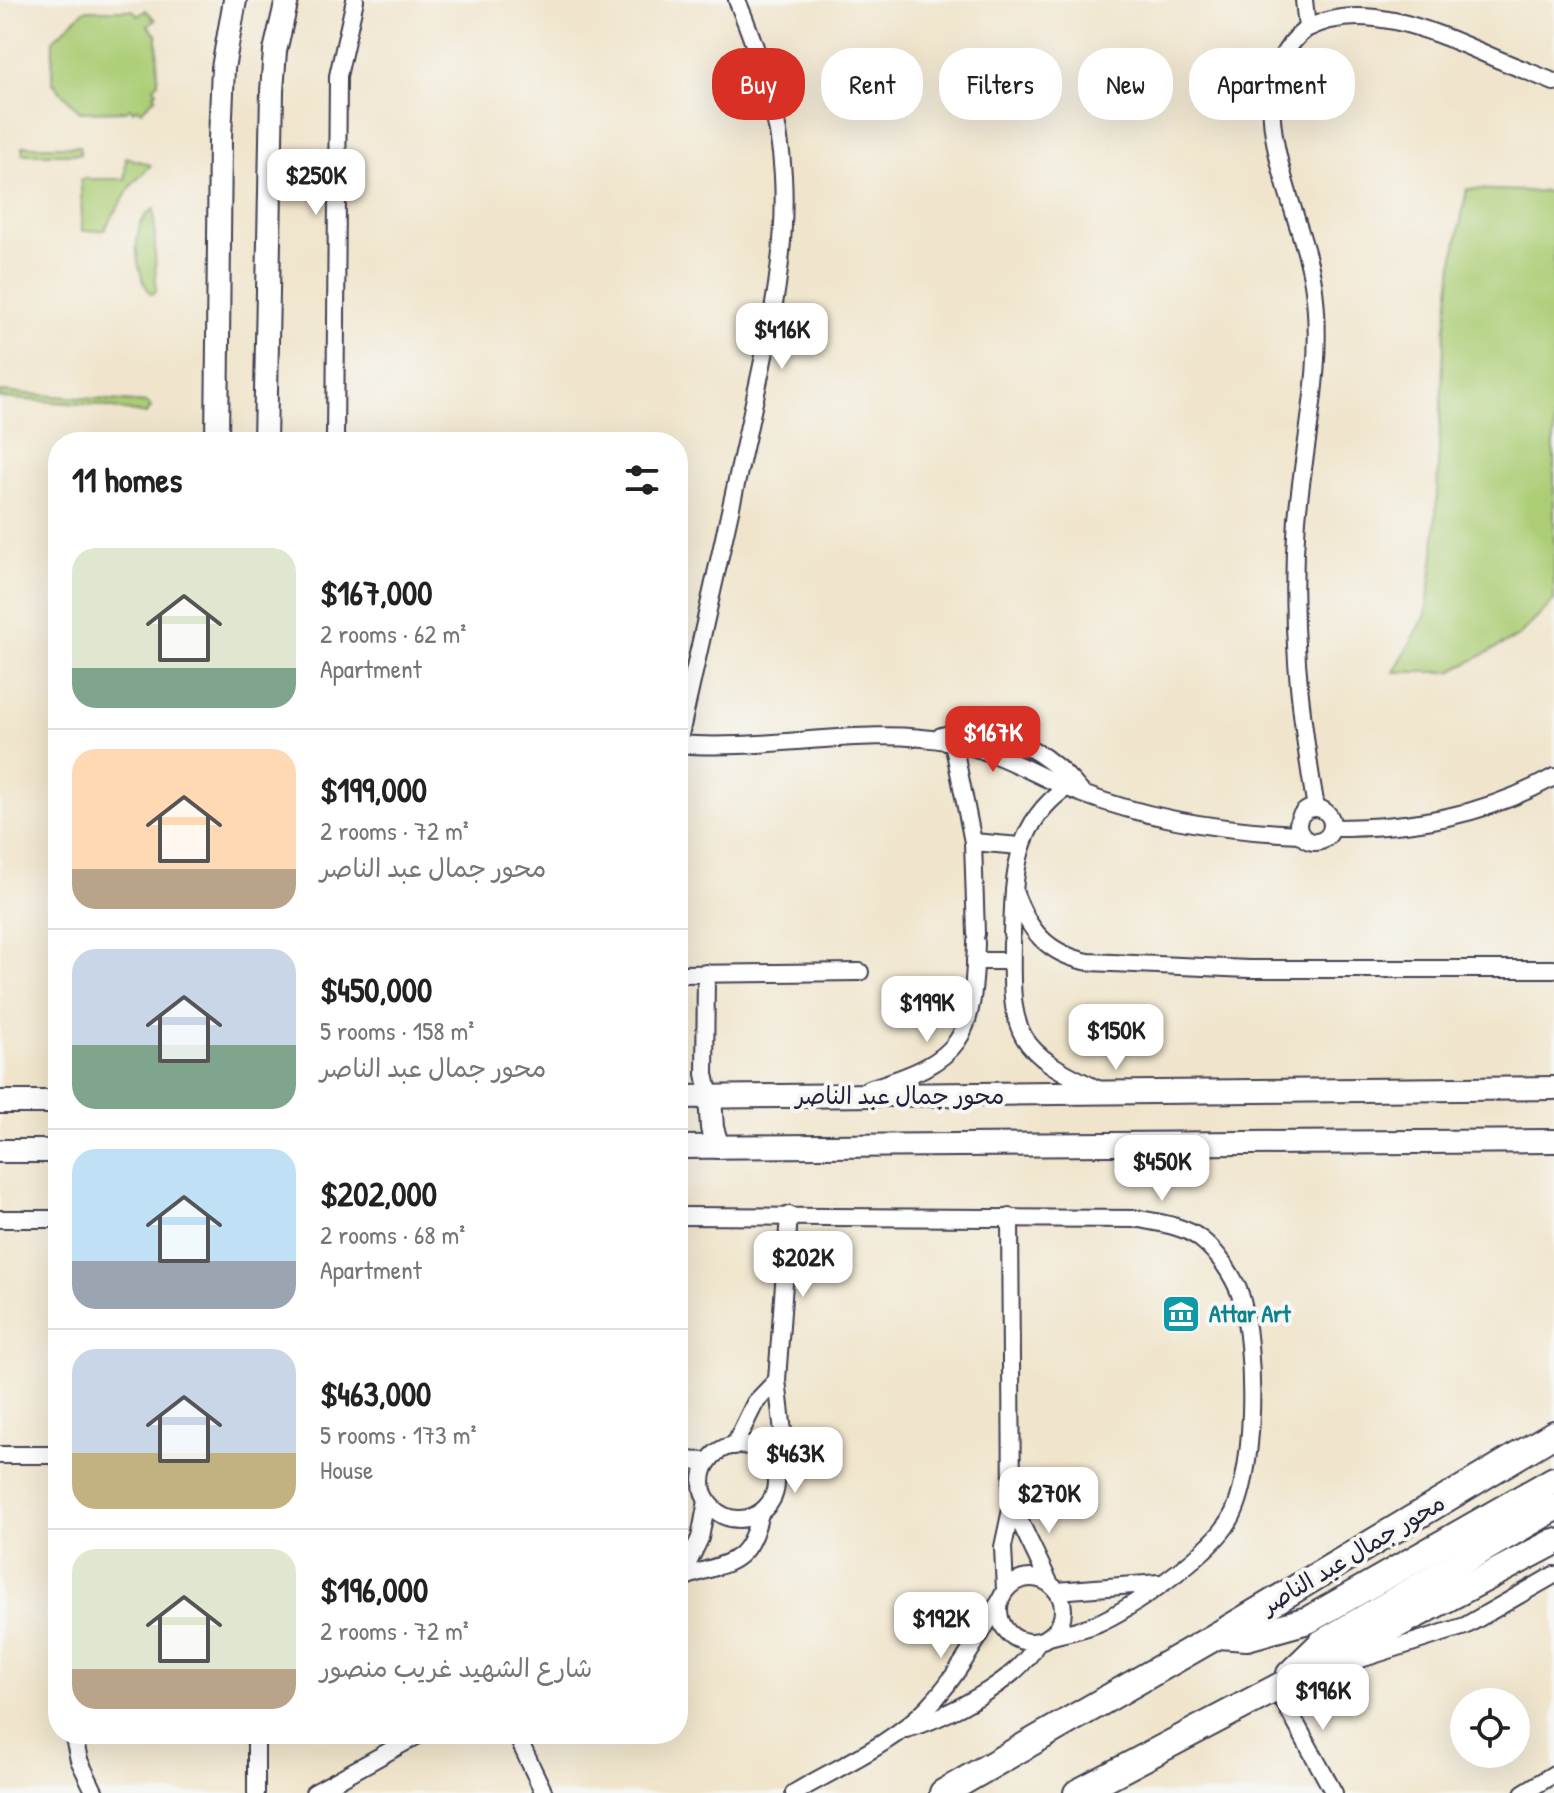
<!DOCTYPE html>
<html lang="en">
<head>
<meta charset="utf-8">
<style>
  body { margin:0; font-family:"Patrick Hand","Playpen Sans Arabic",sans-serif; background:#f2f2f2; color:#222; height:100vh; display:flex; flex-direction:column; font-size:30px; white-space:nowrap }
  * { box-sizing:border-box; margin:0 }
  p { font-size:26px; color:#767676 }
  .icon { flex:none; width:44px; height:44px; fill:none; stroke:currentColor; stroke-width:2; stroke-linecap:round; stroke-linejoin:round }
  .map { position:relative; flex:1; overflow:hidden }
  .drawer { position:absolute; left:48px; top:432px; width:640px; height:1312px; display:flex; flex-direction:column; background:#fff; border-radius:32px; box-shadow:0 8px 32px #0002 }
  .drawer>* { flex:none }
  .top-card { position:absolute; left:712px; top:48px; width:722px; height:72px; display:flex; gap:16px }
  .tools { position:absolute; left:1450px; top:1688px; display:grid; gap:16px }
  .tools a { display:grid; place-items:center; width:80px; height:80px; border-radius:50%; background:#fff; box-shadow:0 8px 32px #0002; font-size:40px }
  .price { position:absolute; translate:-50% -68px; padding:0 18px; border-radius:16px; background:#fff; color:#222; font-size:26px; line-height:52px; filter:drop-shadow(0 2px 4px #0008) }
  .price::after { content:''; position:absolute; left:50%; top:48px; width:24px; height:18px; margin-left:-12px; background:inherit; clip-path:polygon(0 0,100% 0,50% 100%) }
  .price.selected { background:#d93025; color:#fff }
  ul { padding:0; list-style:none }
  li { display:flex; align-items:center; gap:24px; height:200px; padding:0 24px }
  li+li { border-top:2px solid #e0e0e0 }
  li span { display:grid; place-items:center; flex:none; width:224px; height:160px; border-radius:24px; color:#555 }
  li>.icon { margin-inline-start:auto }
  span .icon { width:96px; height:96px; fill:#fffc; stroke-width:1 }
  li b { font-size:34px }
  h2 { display:flex; justify-content:space-between; align-items:center; height:96px; padding:0 24px; font-size:34px }
  .pill { padding:0 28px; border-radius:32px; background:#fff; box-shadow:0 8px 32px #0002; font-size:28px; line-height:72px }
  .pill.selected { background:#d93025; color:#fff }
  .map>svg:first-child { display:block }
  .green { fill:#accd76; stroke:#677858; stroke-width:2 }
  .lines { fill:none; stroke-linecap:round; stroke-linejoin:round }
  .minor-casing { stroke:#413f51; stroke-width:20 }
  .secondary-casing { stroke:#413f51; stroke-width:26 }
  .primary-casing { stroke:#413f51; stroke-width:30 }
  .minor { stroke:#fff; stroke-width:16 }
  .secondary { stroke:#fff; stroke-width:22 }
  .primary { stroke:#fff; stroke-width:26 }
  .labels { text-anchor:middle; stroke-width:8; stroke-linejoin:round; paint-order:stroke }
  .street-label { font-size:24px; fill:#22223b; stroke:#f6f6f2 }
  .culture-label { font-size:24px; font-weight:bold; fill:#0d838f; stroke:#f6f6f2; text-anchor:start }
</style>
</head>
<body>
<div class="map">
<svg width="1554" height="1793" viewBox="0 0 1554 1793">
  <rect width="100%" height="100%" fill="#f6f6f2"/>
  <filter id="ink" filterUnits="userSpaceOnUse"><feTurbulence type="fractalNoise" baseFrequency=".0125" numOctaves="2"/><feDisplacementMap in="SourceGraphic" scale="16" xChannelSelector="R" yChannelSelector="G"/><feConvolveMatrix kernelMatrix="1 2 1 2 8 2 1 2 1" color-interpolation-filters="sRGB"/></filter>
  <filter id="wash" filterUnits="userSpaceOnUse"><feTurbulence type="fractalNoise" baseFrequency=".006" numOctaves="4" result="noise"/><feDisplacementMap in="SourceGraphic" scale="32" xChannelSelector="R" yChannelSelector="G"/><feGaussianBlur stdDeviation="1.8" result="paint"/><feColorMatrix in="noise" values="0 0 0 0 0 0 0 0 0 0 0 0 0 0 0 0 0 1.4 0 .05"/><feComposite in="paint" operator="in"/></filter>
  <g filter="url(#wash)">
    <rect width="100%" height="100%" fill="#f0e5cc"/>
    <g class="green">
      <polygon points="85,10 133,10 138,16 146,10 155,20 148,26 157,36 158,82 154,87 157,91 154,94 156,97 141,111 137,108 133,111 130,108 126,111 80,112 52,82 53,40"/>
      <rect x="23" y="146" width="57" height="8"/>
      <polygon points="126,157 151,165 131,186 104,230 82,231 81,179 125,179"/>
      <polygon points="1467,189 1554,192 1554,601 1519,636 1451,672 1394,672 1426,615 1434,555 1444,344 1454,256"/>
      <path d="M 154,209 L 156,292 L 151,294 C 135,274 128,223 154,209 Z"/>
      <polygon points="0,392 148,403 151,408 146,414 96,405 0,398"/>
    </g>
  </g>
  <g filter="url(#ink)">
    <g class="lines">
      <g class="minor-casing">
        <g id="minor">
          <polyline points="1304,0 1307,28"/>
          <polyline points="335,442 338,76 355,0"/>
          <path d="M 941,736 C 998,723 1046,749 1081,792"/>
          <polyline points="953,742 973,842 976,934"/>
          <path d="M 678,744 C 701,641 724,538 747,435 C 765,349 788,264 783,176 C 780,116 760,56 737,0"/>
          <path d="M 678,744 C 768,752 864,725 951,742 C 999,751 1036,776 1080,793 C 1151,820 1225,831 1300,834"/>
          <circle cx="1315" cy="825" r="17"/>
          <path d="M 1316,808 C 1299,710 1289,618 1297,519 C 1304,442 1324,368 1314,290 C 1305,213 1228,90 1306,29 C 1361,0 1428,29 1481,52 C 1505,63 1530,72 1554,82"/>
          <path d="M 1332,828 C 1412,828 1484,816 1554,777"/>
          <polyline points="973,842 1020,846"/>
          <path d="M 1014,891 C 1028,930 1047,954 1089,962 L 1249,969 L 1554,969"/>
          <path d="M 1012,934 C 1014,876 1014,824 1066,788"/>
          <path d="M 1012,942 C 1010,1036 1016,1052 1102,1091"/>
          <polyline points="975,961 1011,961"/>
          <polyline points="706,973 705,1074 710,1097"/>
          <polyline points="678,974 860,972"/>
          <path d="M 868,1089 C 964,1060 973,1040 976,942"/>
          <path d="M 678,1216 L 1139,1219 C 1160,1223 1185,1226 1202,1240 C 1218,1253 1233,1275 1240,1294 C 1256,1345 1258,1483 1226,1526 C 1204,1557 1131,1609 1096,1624 C 1081,1630 1064,1633 1049,1637"/>
          <polyline points="0,1219 58,1219"/>
          <circle cx="739" cy="1482" r="37"/>
          <polyline points="734,1446 755,1403 777,1380"/>
          <polyline points="0,1455 58,1455"/>
          <polyline points="678,1460 709,1461"/>
          <polyline points="776,1477 783,1432 777,1380 789,1215"/>
          <polyline points="1012,1505 1049,1582"/>
          <circle cx="1031" cy="1610" r="32"/>
          <polyline points="681,1578 700,1538 707,1501"/>
          <path d="M 678,1580 C 723,1560 747,1572 760,1513"/>
          <polyline points="1005,1590 1003,1547 1012,1505 1010,1217"/>
          <polyline points="1057,1591 1159,1583"/>
          <polyline points="1335,1667 1465,1626 1554,1575"/>
          <polyline points="1277,1689 1334,1793"/>
          <path d="M 906,1729 C 943,1720 1023,1678 1037,1642"/>
          <polyline points="73,1734 79,1760 95,1793"/>
          <polyline points="256,1734 256,1793"/>
          <polyline points="516,1734 544,1793"/>
          <polyline points="314,1793 420,1734"/>
          <path d="M 794,1793 C 838,1767 893,1744 929,1706 C 957,1676 977,1640 998,1604"/>
          <polyline points="1523,1793 1554,1774"/>
        </g>
      </g>
      <g class="secondary-casing">
        <g id="secondary">
          <polyline points="217,442 220,139 223,68 235,0"/>
          <polyline points="265,442 272,91 275,51 287,0"/>
          <polyline points="678,1097 1554,1088"/>
          <polyline points="710,1097 712,1128 718,1147"/>
          <polyline points="0,1102 58,1102"/>
          <polyline points="678,1147 1554,1141"/>
          <polyline points="0,1151 58,1151"/>
        </g>
      </g>
      <g class="primary-casing">
        <g id="primary">
          <polyline points="1218,1635 1247,1637 1308,1620 1554,1480"/>
          <polyline points="1290,1674 1322,1643 1554,1508"/>
          <polyline points="943,1793 1218,1635 1554,1434"/>
          <polyline points="1077,1793 1554,1542"/>
        </g>
      </g>
      <use href="#minor" class="minor"/>
      <use href="#secondary" class="secondary"/>
      <use href="#primary" class="primary"/>
    </g>
  </g>
  <defs>
    <g id="museum-square" transform="scale(2)"><rect x="-9" y="-9" width="18" height="18" rx="4" fill="#0f9aa8" stroke="#f6f6f2"/><path d="M0-6L6-3V-2H-6V-3ZM-5-1h2V3h-2ZM-1-1h2V3h-2ZM3-1h2V3H3ZM-6 4H6V6H-6Z" fill="#fff"/></g>
  </defs>
  <g fill-rule="evenodd">
    <use href="#museum-square" x="1181" y="1314"/>
  </g>
  <g class="labels">
    <g class="street-label">
      <text x="900" y="1104">محور جمال عبد الناصر</text>
      <text transform="translate(1353 1554) rotate(-31)" y="8">محور جمال عبد الناصر</text>
    </g>
    <g class="culture-label">
      <text x="1209" y="1322">Attar Art</text>
    </g>
  </g>
</svg>
<div class="tools">
<a><svg class="icon" aria-label="locate" viewBox="0 0 24 24"><circle cx="12" cy="12" r="6"/><path d="M12 2v4M12 18v4M2 12h4M18 12h4"/></svg></a>
</div>
<b class="price" style="left:316px;top:217px">$250K</b>
<b class="price" style="left:782px;top:371px">$416K</b>
<b class="price selected" style="left:993px;top:774px">$167K</b>
<b class="price" style="left:927px;top:1044px">$199K</b>
<b class="price" style="left:1116px;top:1072px">$150K</b>
<b class="price" style="left:1162px;top:1203px">$450K</b>
<b class="price" style="left:803px;top:1299px">$202K</b>
<b class="price" style="left:795px;top:1495px">$463K</b>
<b class="price" style="left:1049px;top:1535px">$270K</b>
<b class="price" style="left:941px;top:1660px">$192K</b>
<b class="price" style="left:1323px;top:1732px">$196K</b>
<div class="top-card">
<a class="pill selected">Buy</a>
<a class="pill">Rent</a>
<a class="pill">Filters</a>
<a class="pill">New</a>
<a class="pill">Apartment</a>
</div>
<section class="drawer">
<h2>11 homes<svg class="icon" aria-label="filters" viewBox="0 0 24 24"><path d="M4 7h16M4 17h16"/><circle cx="9" cy="7" r="2"/><circle cx="15" cy="17" r="2"/></svg></h2>
<ul>
<li><span style="background:linear-gradient(#dfe7d0 75%,#7fa58c 0)"><svg class="icon" aria-label="home" viewBox="0 0 24 24"><path d="M3 11l9-7 9 7M6 9v11h12V9"/></svg></span><div><b>$167,000</b><p>2 rooms · 62 m²</p><p>Apartment</p></div></li>
<li><span style="background:linear-gradient(#ffd9b3 75%,#b9a48a 0)"><svg class="icon" aria-label="home" viewBox="0 0 24 24"><path d="M3 11l9-7 9 7M6 9v11h12V9"/></svg></span><div><b>$199,000</b><p>2 rooms · 72 m²</p><p>محور جمال عبد الناصر</p></div></li>
<li><span style="background:linear-gradient(#c9d6e8 60%,#7fa58c 0)"><svg class="icon" aria-label="home" viewBox="0 0 24 24"><path d="M3 11l9-7 9 7M6 9v11h12V9"/></svg></span><div><b>$450,000</b><p>5 rooms · 158 m²</p><p>محور جمال عبد الناصر</p></div></li>
<li><span style="background:linear-gradient(#bfe0f5 70%,#9aa5b1 0)"><svg class="icon" aria-label="home" viewBox="0 0 24 24"><path d="M3 11l9-7 9 7M6 9v11h12V9"/></svg></span><div><b>$202,000</b><p>2 rooms · 68 m²</p><p>Apartment</p></div></li>
<li><span style="background:linear-gradient(#c9d6e8 65%,#c2b280 0)"><svg class="icon" aria-label="home" viewBox="0 0 24 24"><path d="M3 11l9-7 9 7M6 9v11h12V9"/></svg></span><div><b>$463,000</b><p>5 rooms · 173 m²</p><p>House</p></div></li>
<li><span style="background:linear-gradient(#dfe7d0 75%,#b9a48a 0)"><svg class="icon" aria-label="home" viewBox="0 0 24 24"><path d="M3 11l9-7 9 7M6 9v11h12V9"/></svg></span><div><b>$196,000</b><p>2 rooms · 72 m²</p><p>شارع الشهيد غريب منصور</p></div></li>
</ul>
</section>
</div>
</body>
</html>
